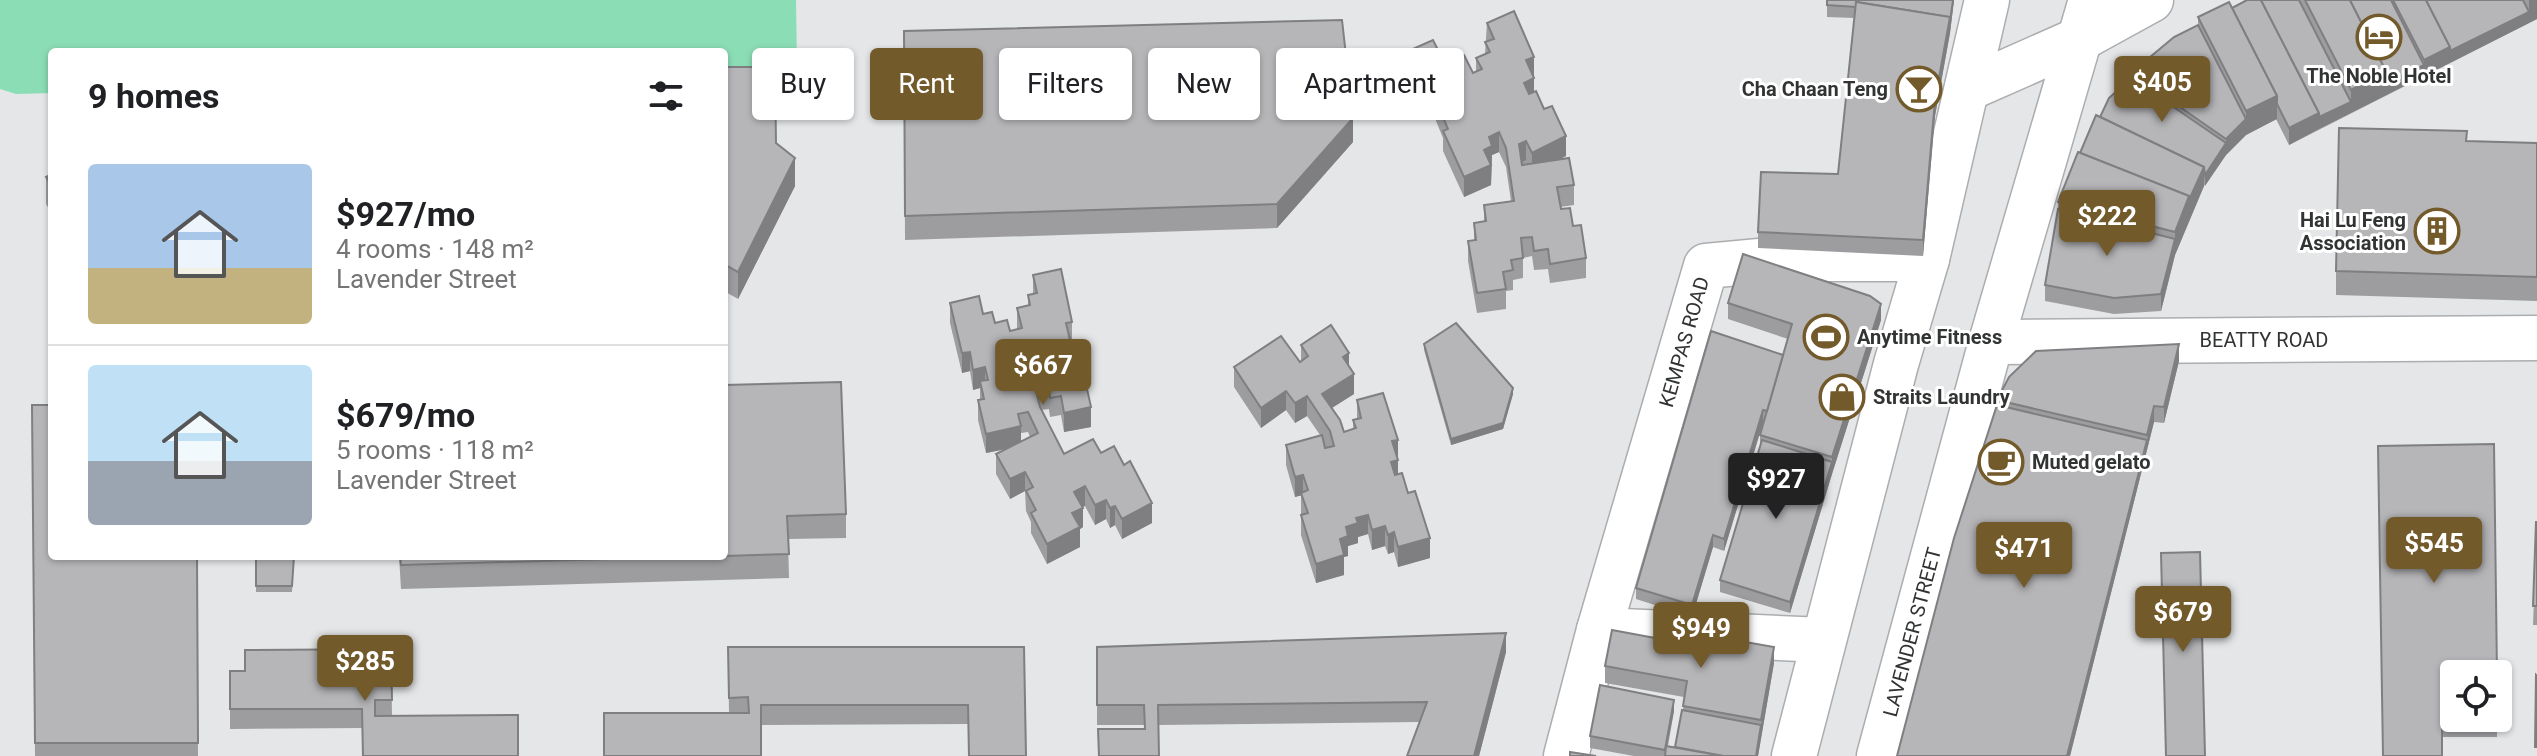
<!DOCTYPE html>
<html lang="en">
<head>
<meta charset="utf-8">
<style>
  body { margin:0; font-family:Roboto,sans-serif; background:#f2f2f2; color:#202124; height:100vh; display:flex; flex-direction:column; font-size:30px; white-space:nowrap }
  * { box-sizing:border-box; margin:0 }
  p { font-size:26px; color:#757577 }
  .icon { flex:none; width:44px; height:44px; fill:none; stroke:currentColor; stroke-width:2; stroke-linecap:round; stroke-linejoin:round }
  .map { position:relative; flex:1; overflow:hidden }
  .drawer { position:absolute; left:48px; top:48px; width:680px; height:512px; display:flex; flex-direction:column; background:#fff; border-radius:8px; box-shadow:0 2px 6px #0004 }
  .drawer>* { flex:none }
  .hud { position:absolute; left:752px; top:48px; width:760px; height:72px; display:flex; gap:16px }
  .tools { position:absolute; left:2440px; top:660px; display:grid; gap:16px }
  .tools a { display:grid; place-items:center; width:72px; height:72px; border-radius:8px; background:#fff; box-shadow:0 2px 6px #0004; font-size:40px }
  .price { position:absolute; translate:-50% -68px; padding:0 18px; border-radius:8px; background:#735a2b; color:#fff; font-size:26px; line-height:52px; filter:drop-shadow(0 2px 4px #0008) }
  .price::after { content:''; position:absolute; left:50%; top:48px; width:24px; height:18px; margin-left:-12px; background:inherit; clip-path:polygon(0 0,100% 0,50% 100%) }
  .price.active { background:#222; color:#fff }
  ul { padding:0; list-style:none }
  li { display:flex; align-items:center; gap:24px; height:200px; padding:0 40px }
  li+li { border-top:2px solid #e0e0e0 }
  li span { display:grid; place-items:center; flex:none; width:224px; height:160px; border-radius:8px; color:#555 }
  li>.icon { margin-inline-start:auto }
  span .icon { width:96px; height:96px; fill:#fffc; stroke-width:1 }
  li b { font-size:34px }
  h2 { display:flex; justify-content:space-between; align-items:center; height:96px; padding:0 40px; font-size:34px }
  .tag { padding:0 28px; border-radius:8px; background:#fff; box-shadow:0 2px 6px #0004; font-size:28px; line-height:72px }
  .tag.active { background:#735a2b; color:#fff }
  .map>svg:first-child { display:block }
  .green { fill:#8bddb6 }
  .lines { fill:none; stroke-linecap:round; stroke-linejoin:round }
  .minor-casing { stroke:#abadaf; stroke-width:47 }
  .major-casing { stroke:#abadaf; stroke-width:47 }
  .minor { stroke:#fff; stroke-width:44 }
  .major { stroke:#fff; stroke-width:44 }
  .wall { fill:#9d9d9f; fill-rule:evenodd }
  .shaded-wall { fill:#7f7f82 }
  .building { fill:#b6b6b9; stroke:#7f7f82; stroke-width:2 }
  .labels { text-anchor:middle; stroke-width:6; stroke-linejoin:round; paint-order:stroke }
  .poi-label { font-size:20px; font-weight:bold; fill:#323333; stroke:#fff; text-anchor:start }
  .street-label { font-size:20px; fill:#323333; stroke:#fff }
</style>
</head>
<body>
<div class="map">
<svg width="2537" height="756" viewBox="0 0 2537 756">
  <rect width="100%" height="100%" fill="#e4e6e8"/>
  <polygon class="green" points="0,0 796,0 797,68 724,71 724,52 52,52 52,93 16,94 0,89"/>
  <g class="lines">
    <g class="minor-casing">
      <g id="minor">
        <polyline points="1991,342 2537,338"/>
        <polyline points="1599,630 1823,640"/>
        <polyline points="1566,756 1599,630 1706,266 1781,259 1927,259"/>
      </g>
    </g>
    <g class="major-casing">
      <g id="major">
        <polyline points="1967,89 2080,39 2151,0"/>
        <polyline points="1794,756 1896,364 1927,259 1987,0"/>
        <polyline points="1879,756 1991,342 2091,0"/>
      </g>
    </g>
    <use href="#minor" class="minor"/>
    <use href="#major" class="major"/>
  </g>
  <g class="wall">
    <polygon points="1827,0 1954,0 1950,33 1935,116 1923,256 1758,248 1758,232 1838,174 1855,18 1827,17"/>
    <polygon points="2247,0 2537,0 2537,19 2289,145 2276,119 2246,135 2226,155 2204,186 2175,255 2161,311 2114,314 2045,301 2045,285 2058,209 2058,202 2080,153 2100,117 2131,78 2131,73 2198,25 2198,17 2232,8"/>
    <polygon points="1487,23 1534,77 1534,92 1566,156 1558,160 1574,185 1574,205 1560,207 1561,209 1573,226 1586,258 1586,278 1550,283 1548,269 1534,270 1532,256 1523,258 1523,278 1513,280 1513,290 1506,291 1506,309 1477,313 1468,261 1468,241 1474,240 1474,223 1484,221 1484,205 1511,201 1506,167 1499,152 1492,155 1491,185 1464,197 1443,151 1443,138 1434,116 1427,119 1406,72 1406,52 1440,54 1454,60 1473,73 1476,71 1476,58 1485,54"/>
    <polygon points="904,31 1353,142 1277,228 905,240"/>
    <polygon points="724,67 776,143 795,186 738,299 724,291"/>
    <polygon points="2537,143 2537,301 2336,295 2336,271"/>
    <polygon points="52,174 52,214 46,204 46,177"/>
    <path d="M 1033,275 L 1072,322 L 1072,342 L 1071,342 L 1091,427 L 1064,432 L 1061,415 L 1050,417 L 1049,409 L 1041,410 L 1064,454 L 1101,453 L 1152,523 L 1122,539 L 1115,525 L 1110,528 L 1106,519 L 1095,525 L 1085,506 L 1082,507 L 1083,527 L 1080,529 L 1080,547 L 1047,564 L 1031,533 L 1031,522 L 1026,511 L 1025,491 L 1010,499 L 996,474 L 996,454 L 1006,449 L 986,453 L 978,420 L 978,400 L 980,399 L 980,388 L 973,390 L 970,371 L 962,373 L 950,323 L 950,303 L 983,314 L 995,323 L 1010,331 L 1017,329 L 1017,308 L 1028,305 L 1028,295 L 1033,294 ZM 1028,432 L 1030,437 L 1021,441 L 1021,433 Z"/>
    <polygon points="1728,303 1881,320 1832,474 1790,613 1720,592 1720,580 1760,449 1760,435 1761,430 1724,551 1713,547 1692,617 1636,599 1636,588 1783,355 1788,339 1728,319"/>
    <polygon points="1424,344 1513,394 1503,429 1451,445 1424,350"/>
    <polygon points="1301,345 1349,367 1354,394 1332,408 1344,432 1353,429 1353,420 1357,419 1357,400 1398,440 1398,474 1430,558 1398,567 1394,552 1388,554 1385,546 1372,550 1368,534 1358,537 1358,543 1348,546 1348,556 1344,557 1344,575 1316,583 1301,535 1301,495 1295,497 1286,465 1286,445 1320,435 1307,416 1295,423 1286,410 1261,428 1234,387 1234,367 1301,362"/>
    <polygon points="2179,361 2164,423 2154,422 2070,756 1997,400"/>
    <polygon points="724,385 846,514 846,538 788,539 789,578 401,589 399,556 724,556"/>
    <polygon points="32,405 197,556 198,756 35,756"/>
    <polygon points="2378,446 2454,718 2497,718 2497,737 2442,737"/>
    <polygon points="2537,522 2537,625 2533,625"/>
    <polygon points="256,556 294,556 292,592 256,592"/>
    <polygon points="728,647 1024,647 968,724 761,725 729,713"/>
    <polygon points="1097,647 1506,652 1479,756 1407,756 1419,722 1158,725 1159,756 1144,729 1144,725 1097,725"/>
    <polygon points="391,649 392,715 362,728 230,729 230,671 245,671"/>
    <polygon points="1774,663 1758,756 1634,756 1590,748 1590,736 1674,711 1668,746 1675,747 1683,710 1684,697 1605,683 1605,666"/>
  </g>
  <g class="shaded-wall">
    <polygon points="1953,0 1954,0 1950,33 1935,116 1923,256 1923,240 1935,100"/>
    <polygon points="2529,0 2537,0 2537,19 2319,129 2319,117 2351,102 2351,90 2386,71 2424,65 2424,60 2450,47 2529,12"/>
    <polygon points="1534,57 1534,77 1526,80 1526,60"/>
    <polygon points="1534,78 1534,98 1524,102 1524,83"/>
    <polygon points="1434,96 1434,116 1427,119 1427,99"/>
    <polygon points="2277,96 2277,119 2246,135 2246,111"/>
    <polygon points="2319,113 2319,129 2289,145 2289,128"/>
    <polygon points="1353,118 1353,142 1277,228 1277,204"/>
    <polygon points="2246,119 2246,135 2226,155 2205,186 2205,175 2226,143 2226,139"/>
    <polygon points="1499,132 1499,152 1492,155 1491,185 1464,197 1464,177 1484,150 1489,137"/>
    <polygon points="1566,136 1566,156 1532,172 1532,153"/>
    <polygon points="1526,141 1526,160 1519,164 1519,144"/>
    <polygon points="795,158 795,186 738,299 738,272"/>
    <polygon points="2204,167 2204,186 2175,255 2161,311 2161,294 2175,239 2175,232 2189,196"/>
    <polygon points="1881,304 1881,320 1832,474 1790,613 1790,602 1832,462 1832,457"/>
    <polygon points="2179,344 2179,361 2164,423 2164,407"/>
    <polygon points="970,352 970,371 962,373 962,353"/>
    <polygon points="1349,353 1349,372 1343,357"/>
    <polygon points="985,367 985,387 980,381 980,388 973,390 973,370"/>
    <polygon points="1354,374 1354,394 1322,414 1322,394"/>
    <polygon points="1513,388 1513,394 1503,429 1451,445 1451,439"/>
    <polygon points="1286,391 1286,410 1261,428 1261,408"/>
    <polygon points="1307,396 1307,416 1295,423 1295,403"/>
    <polygon points="2154,406 2154,422 2070,756 2067,756 2147,440"/>
    <polygon points="1091,407 1091,427 1064,432 1064,413"/>
    <polygon points="1763,410 1763,422 1724,551 1724,539"/>
    <polygon points="1021,426 1021,446 986,453 986,434"/>
    <polygon points="1398,440 1398,459 1392,461 1392,441"/>
    <polygon points="1398,460 1398,480 1391,462"/>
    <polygon points="1025,472 1025,491 1010,499 1010,479"/>
    <polygon points="1303,475 1303,495 1295,497 1295,477"/>
    <polygon points="1085,486 1085,506 1074,511 1074,492"/>
    <polygon points="1106,500 1106,519 1095,525 1095,505"/>
    <polygon points="1152,503 1152,523 1122,539 1122,519"/>
    <polygon points="1115,506 1115,525 1110,528 1110,508"/>
    <polygon points="1083,508 1083,527 1080,529 1080,547 1047,564 1047,544 1072,513"/>
    <polygon points="1368,515 1368,534 1358,537 1358,543 1348,546 1348,556 1344,557 1344,575 1316,583 1316,564 1340,539 1346,527 1356,518"/>
    <polygon points="1385,526 1385,546 1372,550 1372,530"/>
    <polygon points="1394,532 1394,552 1388,554 1388,535"/>
    <polygon points="1713,535 1713,547 1692,617 1692,605"/>
    <polygon points="1430,538 1430,558 1398,567 1398,547"/>
    <polygon points="1506,633 1506,652 1479,756 1474,756"/>
    <polygon points="1774,647 1774,663 1758,756 1756,756"/>
    <polygon points="1674,700 1674,711 1665,756 1665,750"/>
  </g>
  <g class="building">
    <polygon points="1827,0 1953,0 1950,21 1950,17 1856,2 1856,7 1827,5"/>
    <polygon points="2247,0 2261,0 2319,113 2289,128 2277,104 2277,96 2232,8"/>
    <polygon points="2261,0 2299,0 2351,102 2319,117 2319,113"/>
    <polygon points="2305,0 2350,0 2386,71 2351,90"/>
    <polygon points="2350,0 2391,0 2424,65 2386,84 2386,71"/>
    <polygon points="2393,0 2426,0 2450,47 2424,60"/>
    <polygon points="2426,0 2523,0 2529,12 2450,51 2450,47"/>
    <polygon points="1856,2 1950,17 1935,100 1923,240 1758,232 1761,172 1838,174"/>
    <polygon points="2229,2 2277,96 2246,111 2198,17"/>
    <polygon points="1514,11 1534,57 1526,60 1534,78 1524,83 1529,94 1536,91 1544,109 1552,106 1566,136 1532,153 1526,141 1519,144 1522,165 1569,158 1574,185 1557,187 1561,209 1570,208 1573,226 1581,225 1586,258 1550,264 1548,249 1534,251 1532,237 1521,238 1523,258 1511,260 1513,270 1503,272 1506,289 1477,293 1468,241 1476,240 1474,223 1486,221 1484,205 1514,201 1506,148 1499,132 1489,137 1492,146 1484,150 1491,165 1464,177 1443,131 1448,129 1434,96 1427,99 1406,52 1433,40 1440,54 1450,50 1454,60 1464,55 1473,73 1482,69 1476,58 1490,52 1485,42 1494,39 1487,23"/>
    <polygon points="1342,20 1353,118 1277,204 905,216 904,31"/>
    <polygon points="2198,25 2246,119 2226,139 2131,73 2174,37"/>
    <polygon points="724,67 775,67 776,143 795,158 738,272 724,264"/>
    <polygon points="2131,78 2226,143 2205,175 2204,167 2100,117 2109,98"/>
    <polygon points="2096,115 2204,167 2189,200 2189,196 2080,153"/>
    <polygon points="2339,128 2467,131 2466,141 2537,143 2537,277 2336,271"/>
    <polygon points="2078,152 2189,196 2175,232 2058,202"/>
    <polygon points="52,174 52,187 46,177"/>
    <polygon points="2058,209 2175,239 2161,294 2114,298 2045,285"/>
    <polygon points="1743,254 1870,296 1881,304 1832,457 1760,435 1792,324 1728,303"/>
    <polygon points="1061,269 1072,322 1066,323 1074,357 1080,357 1091,407 1064,413 1061,396 1050,398 1049,389 1036,391 1040,407 1064,454 1093,439 1101,453 1114,446 1124,465 1130,461 1152,503 1122,519 1115,506 1110,508 1106,500 1095,505 1085,486 1074,492 1083,508 1072,513 1080,527 1047,544 1031,513 1036,510 1026,491 1033,487 1025,472 1010,479 996,454 1038,433 1028,412 1018,414 1021,426 986,434 978,400 984,399 980,381 988,380 985,367 973,370 970,352 962,353 950,303 979,296 983,314 992,312 995,323 1007,320 1010,331 1022,328 1017,308 1030,305 1028,295 1037,293 1033,275"/>
    <polygon points="1456,323 1513,388 1503,423 1451,439 1424,344"/>
    <polygon points="1331,325 1349,353 1343,357 1354,374 1322,394 1340,420 1344,432 1356,428 1353,420 1361,418 1357,400 1383,393 1398,440 1392,441 1398,460 1391,462 1395,475 1402,473 1408,493 1415,491 1430,538 1398,547 1394,532 1388,535 1385,526 1372,530 1368,515 1356,518 1358,523 1346,527 1348,536 1340,539 1344,555 1316,564 1301,515 1308,513 1301,493 1308,490 1303,475 1295,477 1286,445 1322,435 1325,448 1334,446 1330,431 1307,396 1295,403 1286,391 1261,408 1234,367 1281,336 1300,362 1308,356 1301,345"/>
    <polygon points="1711,331 1783,355 1767,411 1763,410 1724,539 1713,535 1692,605 1636,588"/>
    <polygon points="2179,344 2164,407 2154,406 2147,435 1997,400 2009,377 2036,351"/>
    <polygon points="841,382 846,514 787,516 789,554 724,556 724,385"/>
    <polygon points="32,405 52,405 52,556 197,556 198,743 35,743"/>
    <polygon points="1997,405 2147,440 2067,756 1897,756 1954,538"/>
    <polygon points="1762,440 1832,462 1790,602 1720,580"/>
    <polygon points="2494,444 2497,674 2454,674 2454,717 2442,718 2442,756 2383,756 2378,446"/>
    <polygon points="2536,522 2537,522 2537,606 2533,606"/>
    <polygon points="2200,552 2205,756 2166,756 2161,553"/>
    <polygon points="256,556 294,556 292,586 256,586"/>
    <polygon points="400,556 711,556 401,565"/>
    <polygon points="1612,630 1709,648 1711,636 1774,647 1761,720 1683,706 1687,681 1605,666"/>
    <polygon points="1506,633 1474,756 1407,756 1427,702 1158,705 1159,756 1099,756 1098,729 1145,729 1144,705 1097,705 1097,647"/>
    <polygon points="728,647 1024,647 1026,756 969,756 968,705 761,705 761,756 604,756 604,713 749,713 748,697 729,698"/>
    <polygon points="391,649 392,700 375,700 375,716 518,715 518,756 363,756 362,709 230,709 230,671 245,671 245,650"/>
    <polygon points="2536,675 2537,676 2537,747 2535,747"/>
    <polygon points="1600,685 1674,700 1665,750 1590,736"/>
    <polygon points="1682,710 1761,725 1756,756 1723,756 1675,747"/>
    <polygon points="1666,746 1723,756 1665,756"/>
    <polygon points="1570,752 1596,756 1570,756"/>
  </g>
  <defs>
    <g id="hotel-ring" transform="scale(2.3)"><circle r="9.5" fill="#fff" stroke="#735a2b" stroke-width="1.5"/><path d="M-6-4.5h1.5V1H6V5H4.5V3h-9V5H-6ZM-4 0a1.8 1.8 0 1 1 3.6 0ZM.5 0V-2.5h3Q6-2.5 6 0Z" fill="#735a2b"/></g>
    <g id="bar-ring" transform="scale(2.3)"><circle r="9.5" fill="#fff" stroke="#735a2b" stroke-width="1.5"/><path d="M-6-5H6L.8 .8V4.5H3.5V6h-7V4.5H-.8V.8Z" fill="#735a2b"/></g>
    <g id="building-ring" transform="scale(2.3)"><circle r="9.5" fill="#fff" stroke="#735a2b" stroke-width="1.5"/><path d="M-4-6H4V6H1V3H-1V6H-4ZM-2.5-4.3h1.7v1.8h-1.7ZM.8-4.3h1.7v1.8H.8ZM-2.5-1h1.7V.8h-1.7ZM.8-1h1.7V.8H.8Z" fill="#735a2b"/></g>
    <g id="stadium-ring" transform="scale(2.3)"><circle r="9.5" fill="#fff" stroke="#735a2b" stroke-width="1.5"/><path d="M0-5a6.5 5 0 1 0 0 10a6.5 5 0 1 0 0-10ZM-3.5-1.8h7v3.6h-7Z" fill="#735a2b"/></g>
    <g id="shop-ring" transform="scale(2.3)"><circle r="9.5" fill="#fff" stroke="#735a2b" stroke-width="1.5"/><path d="M-5-2.5h2.3a2.7 3.5 0 0 1 5.4 0H5L5.5 6h-11ZM-1.5-2.5h3a1.5 2.3 0 0 0-3 0Z" fill="#735a2b"/></g>
    <g id="cafe-ring" transform="scale(2.3)"><circle r="9.5" fill="#fff" stroke="#735a2b" stroke-width="1.5"/><path d="M-5.5-4.5H6V0H3Q3 3.5 0 3.5H-2.5Q-5.5 3.5-5.5 0ZM3-3.2v2h1.7v-2ZM-6 4.5H4V6H-6Z" fill="#735a2b"/></g>
  </defs>
  <g fill-rule="evenodd">
    <use href="#hotel-ring" x="2379" y="37"/>
    <use href="#bar-ring" x="1919" y="89"/>
    <use href="#building-ring" x="2437" y="231"/>
    <use href="#stadium-ring" x="1826" y="337"/>
    <use href="#shop-ring" x="1842" y="397"/>
    <use href="#cafe-ring" x="2001" y="462"/>
  </g>
  <g class="labels">
    <g class="poi-label">
      <text x="2379" y="83" text-anchor="middle">The Noble Hotel</text>
      <text x="1888" y="96" text-anchor="end">Cha Chaan Teng</text>
      <text x="2406" y="227" text-anchor="end">Hai Lu Feng<tspan x="2406" dy="23">Association</tspan></text>
      <text x="1857" y="344">Anytime Fitness</text>
      <text x="1873" y="404">Straits Laundry</text>
      <text x="2032" y="469">Muted gelato</text>
    </g>
    <g class="street-label">
      <text x="2264" y="347">BEATTY ROAD</text>
      <text transform="translate(1684 342) rotate(-74)" y="7">KEMPAS ROAD</text>
      <text transform="translate(1912 632) rotate(-75)" y="7">LAVENDER STREET</text>
    </g>
  </g>
</svg>
<div class="tools">
<a><svg class="icon" aria-label="locate" viewBox="0 0 24 24"><circle cx="12" cy="12" r="6"/><path d="M12 2v4M12 18v4M2 12h4M18 12h4"/></svg></a>
</div>
<b class="price" style="left:2162px;top:124px">$405</b>
<b class="price" style="left:2107px;top:258px">$222</b>
<b class="price" style="left:1043px;top:407px">$667</b>
<b class="price active" style="left:1776px;top:521px">$927</b>
<b class="price" style="left:2434px;top:585px">$545</b>
<b class="price" style="left:2024px;top:590px">$471</b>
<b class="price" style="left:2183px;top:654px">$679</b>
<b class="price" style="left:1701px;top:670px">$949</b>
<b class="price" style="left:365px;top:703px">$285</b>
<div class="hud">
<a class="tag">Buy</a>
<a class="tag active">Rent</a>
<a class="tag">Filters</a>
<a class="tag">New</a>
<a class="tag">Apartment</a>
</div>
<section class="drawer">
<h2>9 homes<svg class="icon" aria-label="filters" viewBox="0 0 24 24"><path d="M4 7h16M4 17h16"/><circle cx="9" cy="7" r="2"/><circle cx="15" cy="17" r="2"/></svg></h2>
<ul>
<li><span style="background:linear-gradient(#a9c7e8 65%,#c2b280 0)"><svg class="icon" aria-label="home" viewBox="0 0 24 24"><path d="M3 11l9-7 9 7M6 9v11h12V9"/></svg></span><div><b>$927/mo</b><p>4 rooms · 148 m²</p><p>Lavender Street</p></div></li>
<li><span style="background:linear-gradient(#bfe0f5 60%,#9aa5b1 0)"><svg class="icon" aria-label="home" viewBox="0 0 24 24"><path d="M3 11l9-7 9 7M6 9v11h12V9"/></svg></span><div><b>$679/mo</b><p>5 rooms · 118 m²</p><p>Lavender Street</p></div></li>
</ul>
</section>
</div>
</body>
</html>
